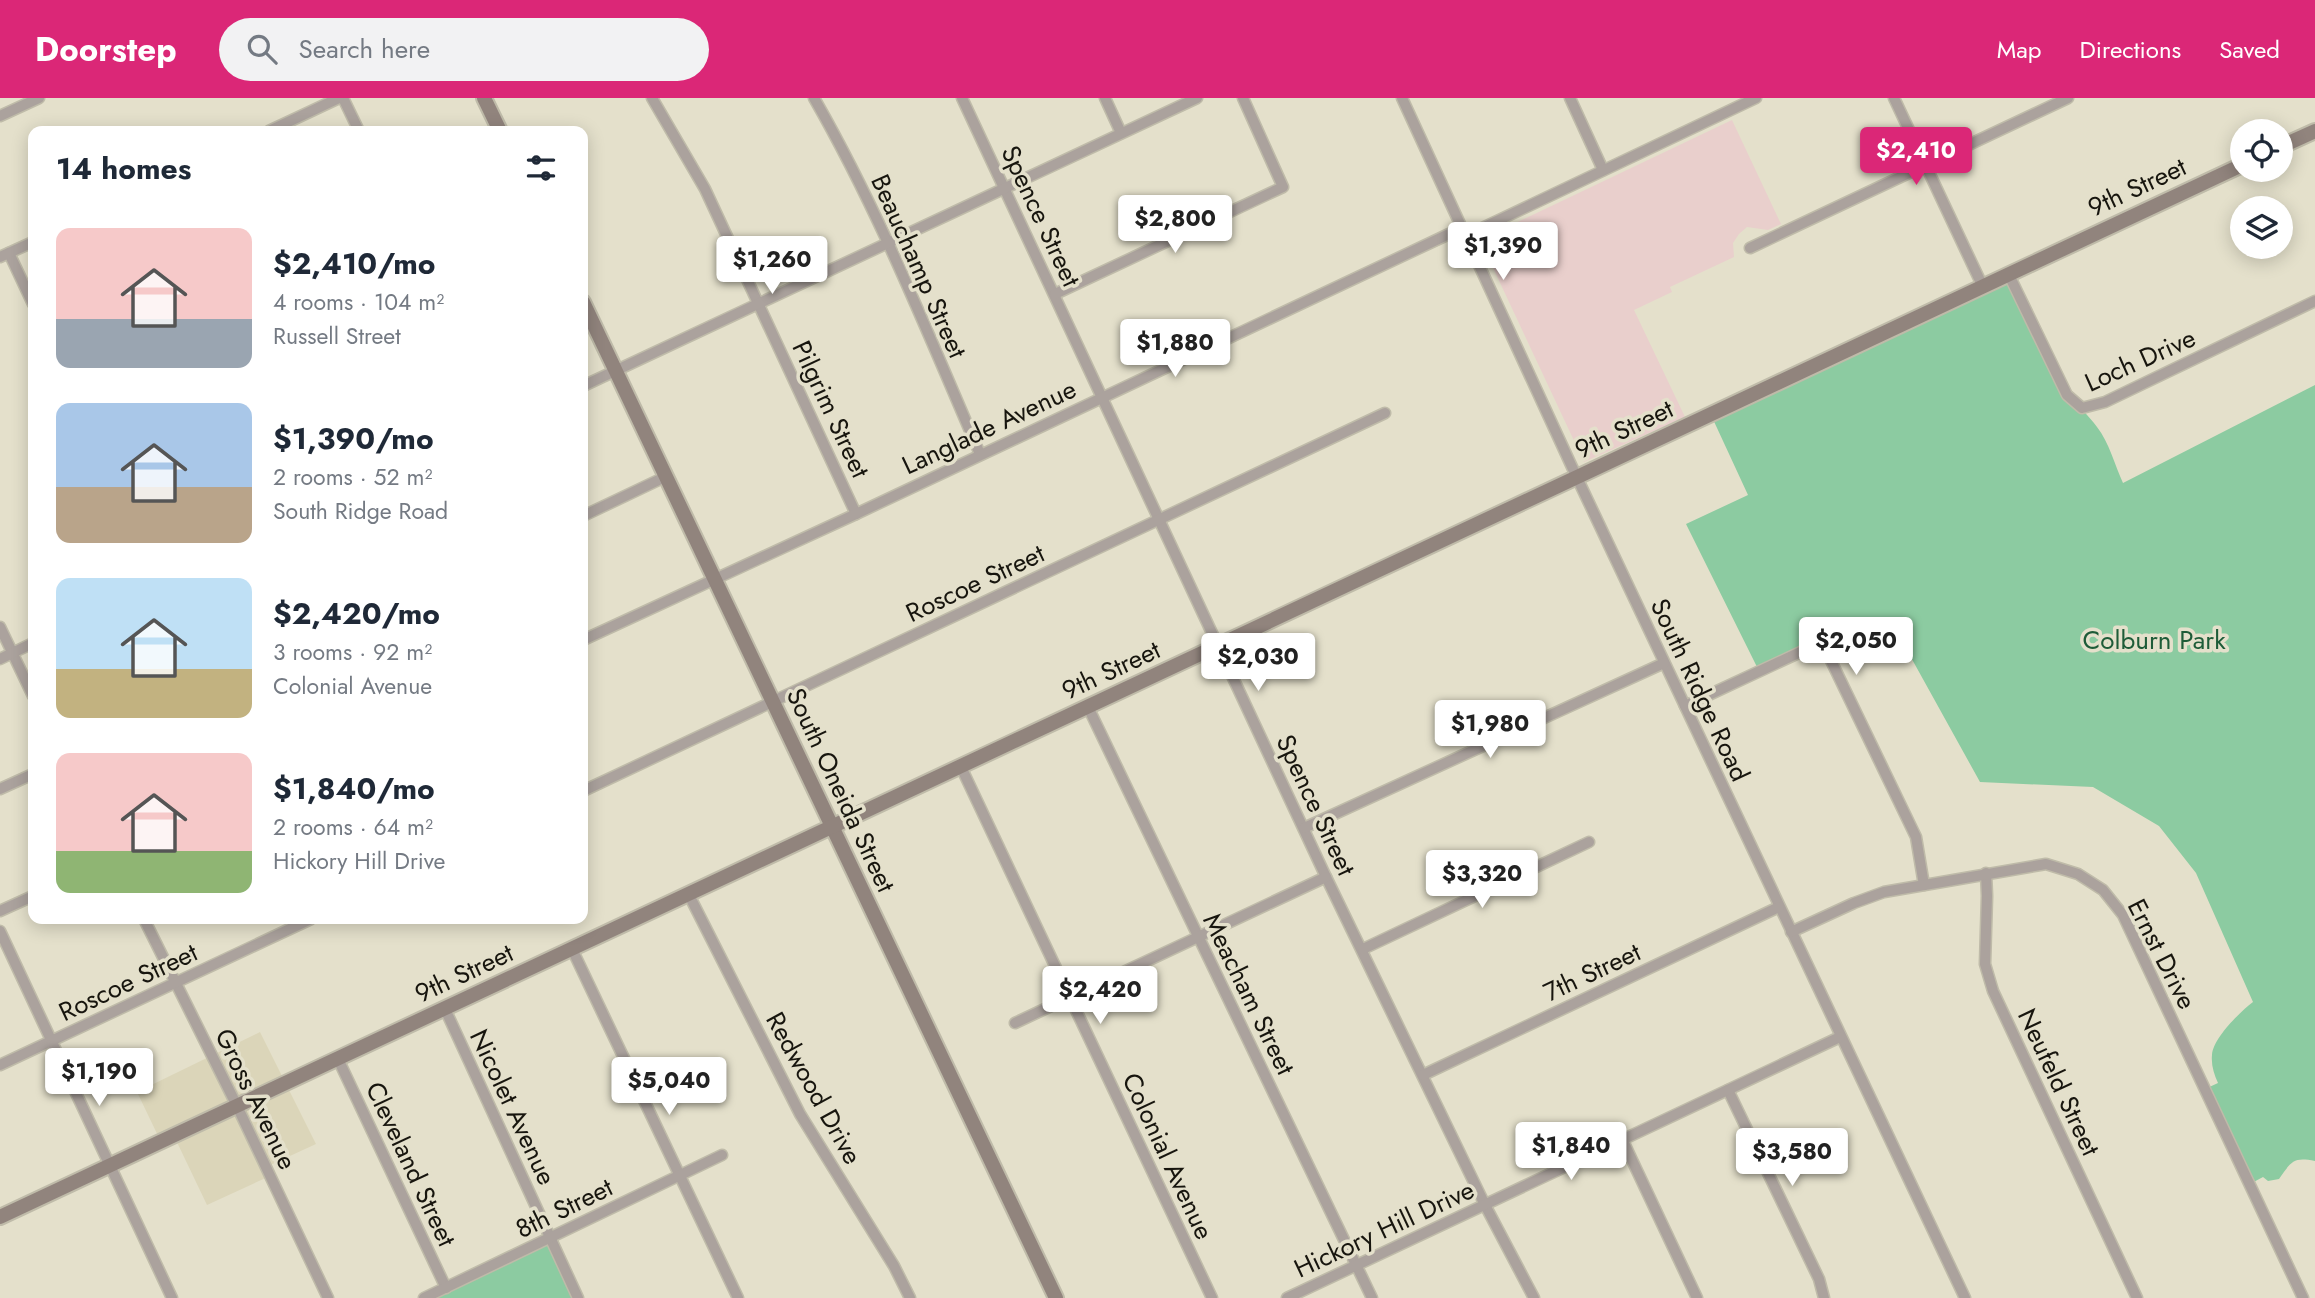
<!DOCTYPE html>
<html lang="en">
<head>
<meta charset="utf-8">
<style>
  body { margin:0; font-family:Jost,sans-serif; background:#f2f2f3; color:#1f2937; height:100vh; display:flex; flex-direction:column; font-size:26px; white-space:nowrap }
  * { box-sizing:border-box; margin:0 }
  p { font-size:23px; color:#747a83 }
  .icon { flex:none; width:38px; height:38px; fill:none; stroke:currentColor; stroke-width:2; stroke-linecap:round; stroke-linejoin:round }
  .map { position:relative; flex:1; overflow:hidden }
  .side { position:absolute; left:28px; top:28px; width:560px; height:798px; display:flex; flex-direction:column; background:#fff; border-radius:14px; box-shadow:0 4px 18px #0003 }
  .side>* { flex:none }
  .fabs { position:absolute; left:2230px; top:21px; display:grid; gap:14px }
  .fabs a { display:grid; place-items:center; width:63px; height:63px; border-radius:50%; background:#fff; box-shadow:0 4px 18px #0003; font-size:35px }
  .price { position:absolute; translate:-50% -60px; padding:0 16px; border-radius:7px; background:#fff; color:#222; font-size:23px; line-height:46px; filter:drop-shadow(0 2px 4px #0008) }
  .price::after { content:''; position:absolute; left:50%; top:42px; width:21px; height:16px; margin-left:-10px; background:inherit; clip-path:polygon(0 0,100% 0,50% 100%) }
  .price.on { background:#db2777; color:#fff }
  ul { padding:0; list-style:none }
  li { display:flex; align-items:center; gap:21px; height:175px; padding:0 28px }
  li span { display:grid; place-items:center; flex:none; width:196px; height:140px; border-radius:14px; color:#555 }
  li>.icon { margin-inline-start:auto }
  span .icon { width:84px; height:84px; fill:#fffc; stroke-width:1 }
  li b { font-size:30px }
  h2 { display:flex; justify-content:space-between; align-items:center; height:84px; padding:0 28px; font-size:30px }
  header { display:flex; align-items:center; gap:42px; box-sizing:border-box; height:98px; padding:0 35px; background:#db2777; color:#fff }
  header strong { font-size:33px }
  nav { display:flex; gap:38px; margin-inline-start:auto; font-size:24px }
  .search { width:490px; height:63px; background:#f2f2f3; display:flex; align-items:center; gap:18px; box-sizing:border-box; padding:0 24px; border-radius:38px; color:#747a83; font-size:26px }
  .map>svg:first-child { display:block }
  .built { fill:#dbd5b9 }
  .education { fill:#e9cfcc }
  .green { fill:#8ccba1 }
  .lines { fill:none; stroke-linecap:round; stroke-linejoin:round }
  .street-casing { stroke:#bfbba9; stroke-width:13 }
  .secondary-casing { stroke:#bfbba9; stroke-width:18 }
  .street { stroke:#aba29d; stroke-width:10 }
  .secondary { stroke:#91847d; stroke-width:14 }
  .labels { text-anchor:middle; stroke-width:7; stroke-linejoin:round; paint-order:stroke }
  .street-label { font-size:26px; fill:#17150e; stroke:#e4e0cb }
  .park-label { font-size:26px; fill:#1e5c38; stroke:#e4e0cb }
</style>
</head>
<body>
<header>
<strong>Doorstep</strong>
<div class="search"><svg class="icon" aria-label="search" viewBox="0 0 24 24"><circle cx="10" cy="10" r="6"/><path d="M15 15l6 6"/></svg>Search here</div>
<nav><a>Map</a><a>Directions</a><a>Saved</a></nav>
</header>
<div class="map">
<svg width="2315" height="1200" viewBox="0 0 2315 1200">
  <rect width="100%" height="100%" fill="#e4e0cb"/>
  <polygon class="built" points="260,934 316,1046 266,1069 270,1078 207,1107 174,1038 161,1044 137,994"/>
  <polygon class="education" points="1732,22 1781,126 1768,132 1747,129 1739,136 1733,145 1734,159 1670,189 1672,194 1634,212 1685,319 1584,364 1480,142"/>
  <g class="green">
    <path d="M 2009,177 L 2067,297 C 2077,306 2089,318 2097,329 C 2109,344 2115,368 2123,385 L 2315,287 L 2315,1063 C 2293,1059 2292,1063 2279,1081 L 2268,1083 L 2263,1079 L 2250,1086 L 2205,991 L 2218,985 C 2214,976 2211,967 2212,957 C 2213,940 2240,914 2253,904 L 2196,775 L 2159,728 L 2093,689 L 1980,684 L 1893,527 L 1828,556 L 1823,544 L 1759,573 L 1686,426 L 1748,397 L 1711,317 Z"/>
    <polygon points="550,1140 578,1200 424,1200"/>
  </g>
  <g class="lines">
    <g class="street-casing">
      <g id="street">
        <polyline points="343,0 359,33"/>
        <polyline points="652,0 705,91 856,416"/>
        <path d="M 814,0 C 879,113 928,236 980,356"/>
        <polyline points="962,0 1326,779 1485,1107 1534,1200"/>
        <polyline points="1105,0 1121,35"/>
        <polyline points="1402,0 1572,369 1965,1200"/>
        <polyline points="1570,0 1603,72"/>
        <polyline points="1894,0 1983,189"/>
        <polyline points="0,18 39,0"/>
        <polyline points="269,33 339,0"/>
        <polyline points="1750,150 2068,0"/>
        <polyline points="9,155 33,206"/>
        <polyline points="0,159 33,144"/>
        <polyline points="2009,177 2067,297 2082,310 2105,304 2315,203"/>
        <polyline points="1055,196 1283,89 1243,0"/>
        <polyline points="583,288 1197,0"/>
        <polyline points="583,418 667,378"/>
        <polyline points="0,529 33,598"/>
        <polyline points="583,542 856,416 1449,136 1480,131 1756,0"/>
        <polyline points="0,561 33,545"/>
        <polyline points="1685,608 1822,544 1916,739 1924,787"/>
        <polyline points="1088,609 1372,1200"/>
        <polyline points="961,669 1212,1200"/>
        <polyline points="0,691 33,676"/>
        <polyline points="583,693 1385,315"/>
        <polyline points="1304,730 1664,565"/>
        <polyline points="1986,775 1987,798 1985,866 1993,893 2137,1200"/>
        <polyline points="689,797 800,1016 894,1168 910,1200"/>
        <polyline points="0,813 33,798"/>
        <polyline points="144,821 237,1008 328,1200"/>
        <polyline points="0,833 172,1200"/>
        <polyline points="1791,834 1854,805 1884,794 2046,766 2078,776 2103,792 2123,817 2303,1200"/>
        <polyline points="572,851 738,1200"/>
        <polyline points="1363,851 1589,744"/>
        <polyline points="445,911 578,1200"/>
        <polyline points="1015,925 1326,779"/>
        <polyline points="338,961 446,1190"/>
        <polyline points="0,967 311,821"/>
        <polyline points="1423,977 1779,809"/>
        <polyline points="1728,992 1819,1181 1824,1200"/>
        <polyline points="1623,1043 1697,1200"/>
        <polyline points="424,1200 722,1057"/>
        <polyline points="1287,1200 1840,939"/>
      </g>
    </g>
    <g class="secondary-casing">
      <g id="secondary">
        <polyline points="484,0 500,33"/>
        <polyline points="2280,49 2315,33"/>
        <path d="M 583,204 C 742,535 897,868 1056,1200"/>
        <polyline points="0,1119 2242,67"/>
      </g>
    </g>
    <use href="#street" class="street"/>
    <use href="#secondary" class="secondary"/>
  </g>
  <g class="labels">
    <g class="street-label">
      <text transform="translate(2137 89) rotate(-25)" y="9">9th Street</text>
      <text transform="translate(1041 118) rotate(65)" y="9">Spence Street</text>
      <text transform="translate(919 168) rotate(66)" y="9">Beauchamp Street</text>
      <text transform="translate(2140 262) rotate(-24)" y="9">Loch Drive</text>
      <text transform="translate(831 311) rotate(65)" y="9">Pilgrim Street</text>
      <text transform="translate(989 329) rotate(-25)" y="9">Langlade Avenue</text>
      <text transform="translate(1624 331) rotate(-25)" y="9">9th Street</text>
      <text transform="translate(975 485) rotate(-25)" y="9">Roscoe Street</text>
      <text transform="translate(1111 572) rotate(-25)" y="9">9th Street</text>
      <text transform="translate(1700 592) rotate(65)" y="9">South Ridge Road</text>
      <text transform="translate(841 692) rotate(65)" y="9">South Oneida Street</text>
      <text transform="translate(1316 707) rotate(65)" y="9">Spence Street</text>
      <text transform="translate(2162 856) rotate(63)" y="9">Ernst Drive</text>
      <text transform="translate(1592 874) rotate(-25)" y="9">7th Street</text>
      <text transform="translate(464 875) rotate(-25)" y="9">9th Street</text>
      <text transform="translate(128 884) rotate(-25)" y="9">Roscoe Street</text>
      <text transform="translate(1249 896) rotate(64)" y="9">Meacham Street</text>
      <text transform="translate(2059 984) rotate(65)" y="9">Neufeld Street</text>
      <text transform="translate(814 990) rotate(61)" y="9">Redwood Drive</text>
      <text transform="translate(256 1001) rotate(64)" y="9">Gross Avenue</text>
      <text transform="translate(513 1009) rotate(65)" y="9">Nicolet Avenue</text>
      <text transform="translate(1168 1058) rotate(65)" y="9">Colonial Avenue</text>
      <text transform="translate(411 1066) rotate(65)" y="9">Cleveland Street</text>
      <text transform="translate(564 1110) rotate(-26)" y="9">8th Street</text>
      <text transform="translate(1384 1131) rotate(-25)" y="9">Hickory Hill Drive</text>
    </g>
    <g class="park-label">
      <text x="2154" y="551">Colburn Park</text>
    </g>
  </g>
</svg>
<div class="fabs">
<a><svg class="icon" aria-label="locate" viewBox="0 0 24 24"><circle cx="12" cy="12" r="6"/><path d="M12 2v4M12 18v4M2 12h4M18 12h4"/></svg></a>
<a><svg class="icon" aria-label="layers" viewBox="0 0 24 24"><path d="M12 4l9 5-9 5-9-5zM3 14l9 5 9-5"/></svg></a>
</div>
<b class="price on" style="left:1916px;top:89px">$2,410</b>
<b class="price" style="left:1175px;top:157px">$2,800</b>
<b class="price" style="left:1503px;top:184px">$1,390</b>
<b class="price" style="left:772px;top:198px">$1,260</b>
<b class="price" style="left:1175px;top:281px">$1,880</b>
<b class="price" style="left:1856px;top:579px">$2,050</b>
<b class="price" style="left:1258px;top:595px">$2,030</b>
<b class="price" style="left:1490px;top:662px">$1,980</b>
<b class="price" style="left:1482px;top:812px">$3,320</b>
<b class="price" style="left:1100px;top:928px">$2,420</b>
<b class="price" style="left:99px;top:1010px">$1,190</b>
<b class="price" style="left:669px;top:1019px">$5,040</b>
<b class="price" style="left:1571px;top:1084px">$1,840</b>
<b class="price" style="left:1792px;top:1090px">$3,580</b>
<section class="side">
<h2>14 homes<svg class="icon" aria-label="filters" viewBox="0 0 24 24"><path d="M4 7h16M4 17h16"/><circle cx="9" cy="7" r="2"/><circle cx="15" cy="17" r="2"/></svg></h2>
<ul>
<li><span style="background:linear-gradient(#f6c9c9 65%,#9aa5b1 0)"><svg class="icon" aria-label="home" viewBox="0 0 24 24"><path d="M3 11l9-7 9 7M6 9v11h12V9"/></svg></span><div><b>$2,410/mo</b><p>4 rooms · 104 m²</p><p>Russell Street</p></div></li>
<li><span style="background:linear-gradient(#a9c7e8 60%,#b9a48a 0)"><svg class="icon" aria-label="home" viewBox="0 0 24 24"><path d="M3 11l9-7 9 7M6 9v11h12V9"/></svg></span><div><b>$1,390/mo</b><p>2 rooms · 52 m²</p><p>South Ridge Road</p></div></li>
<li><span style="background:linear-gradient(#bfe0f5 65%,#c2b280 0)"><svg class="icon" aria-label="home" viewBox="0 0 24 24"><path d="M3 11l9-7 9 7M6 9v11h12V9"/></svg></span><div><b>$2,420/mo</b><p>3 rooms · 92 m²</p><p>Colonial Avenue</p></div></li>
<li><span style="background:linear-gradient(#f6c9c9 70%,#8fb573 0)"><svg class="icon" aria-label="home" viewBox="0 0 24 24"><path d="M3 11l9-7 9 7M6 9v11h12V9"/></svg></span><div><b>$1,840/mo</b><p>2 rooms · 64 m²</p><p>Hickory Hill Drive</p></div></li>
</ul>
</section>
</div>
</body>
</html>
